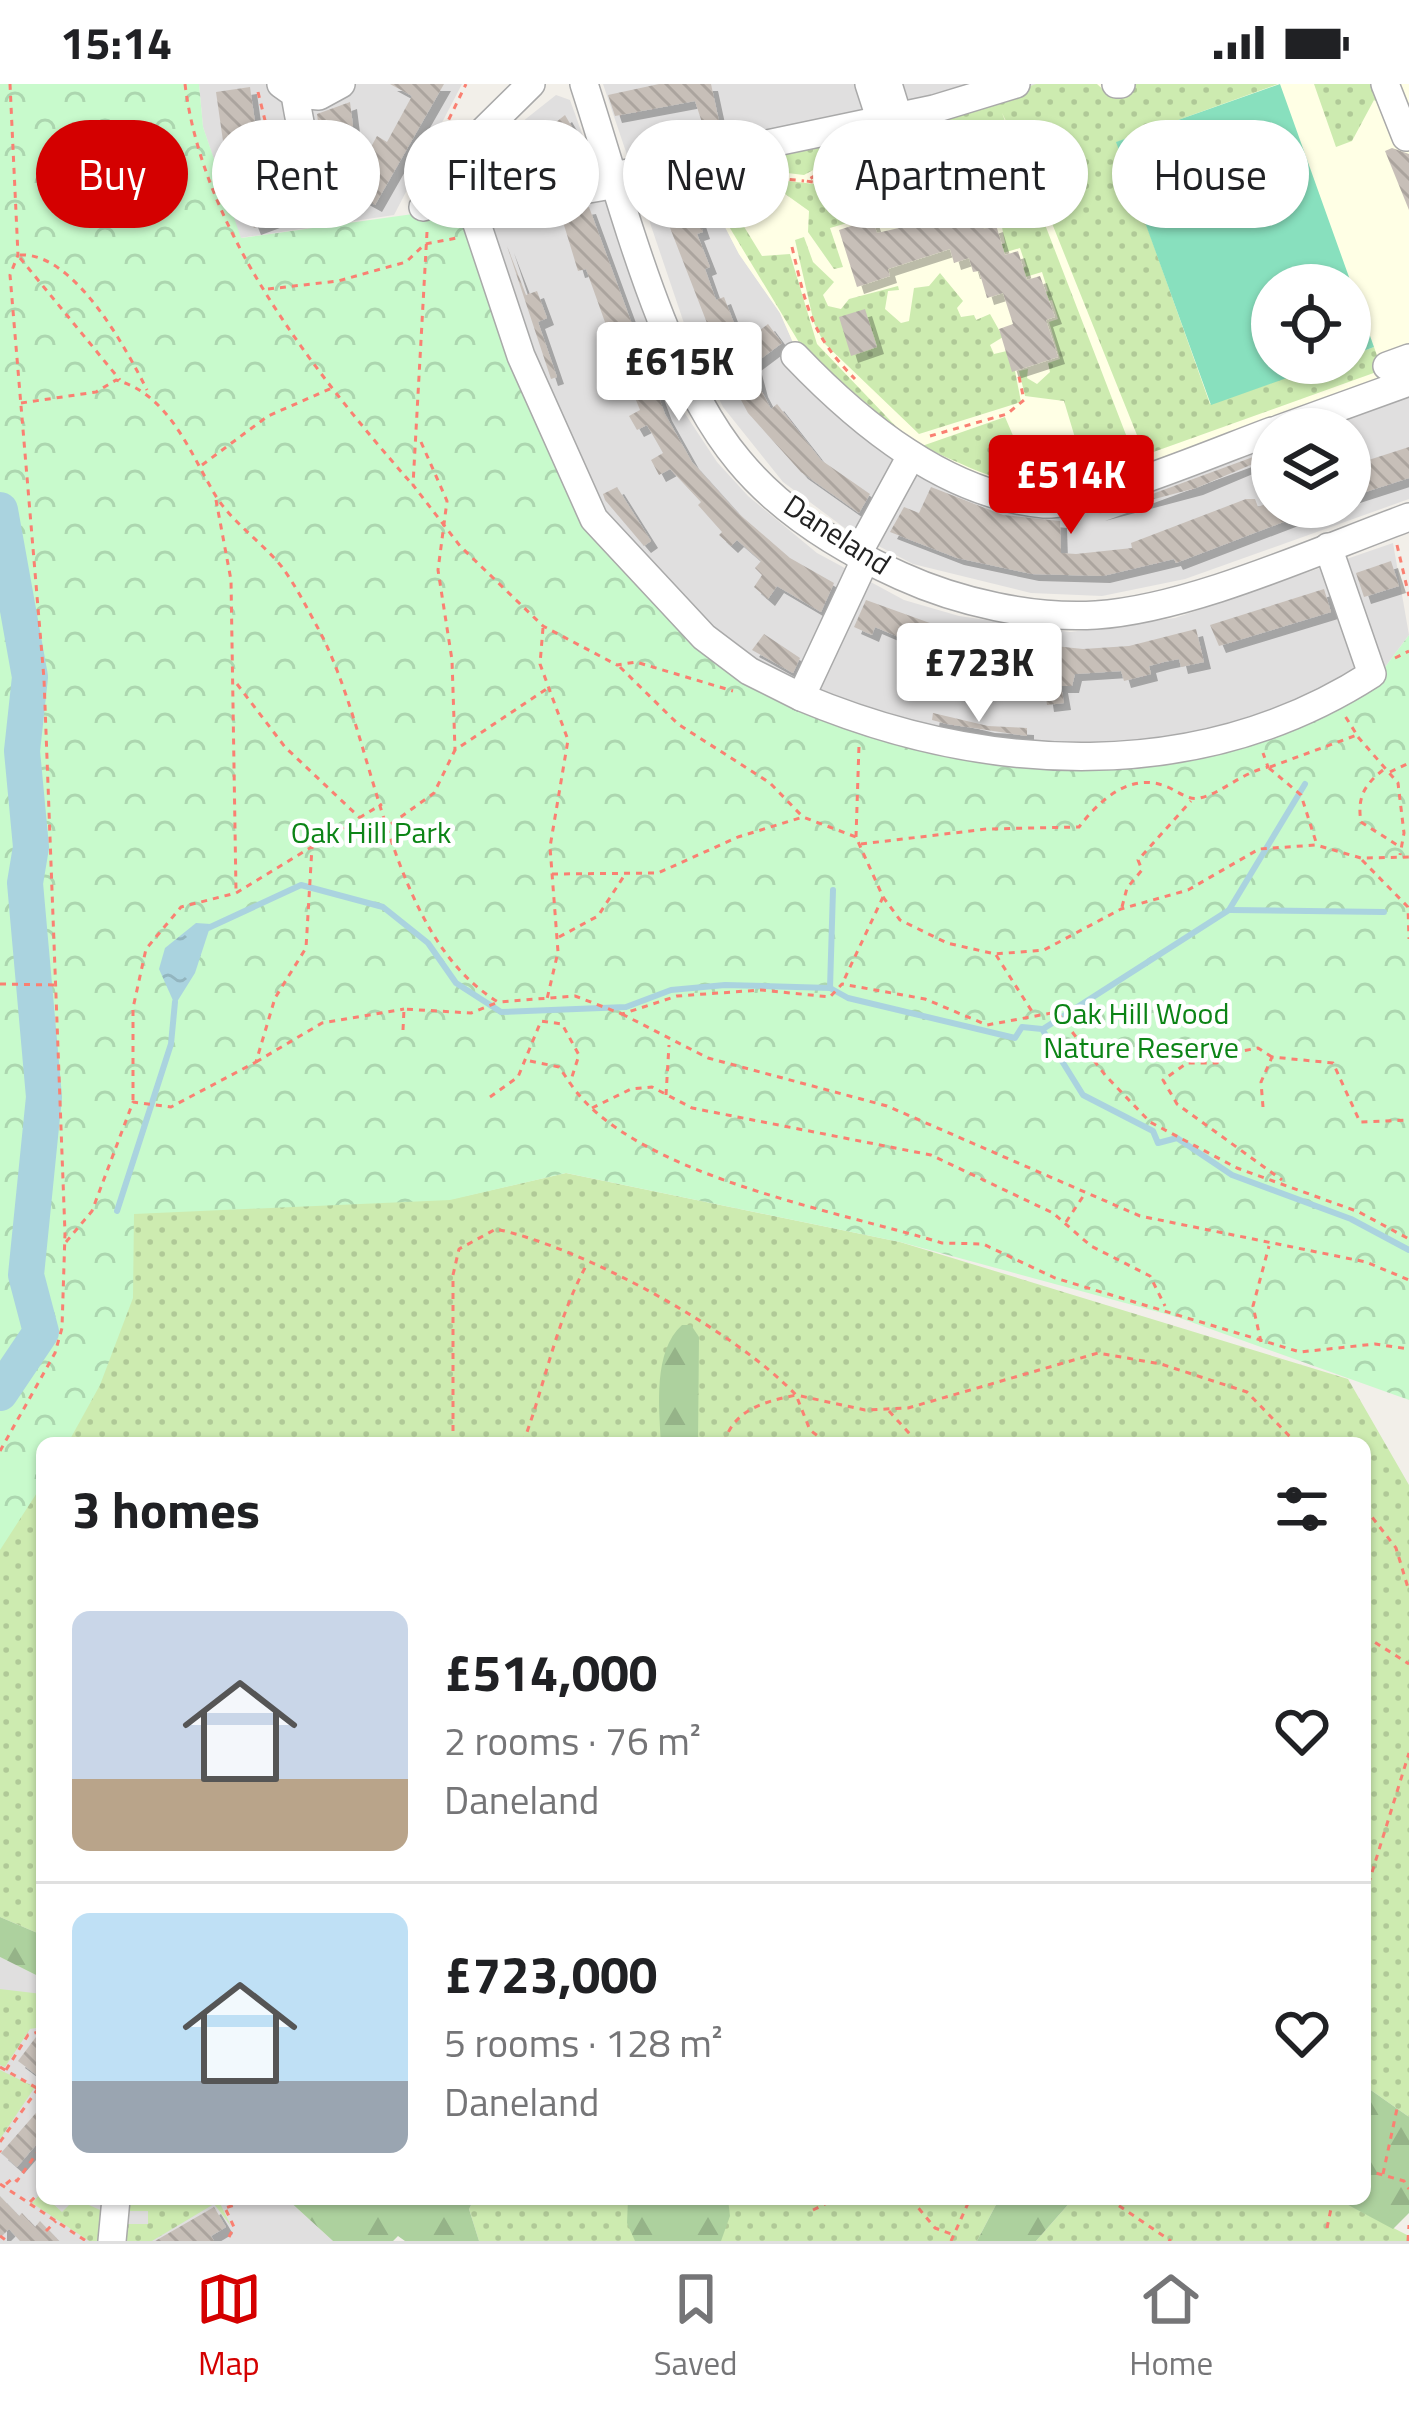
<!DOCTYPE html>
<html lang="en">
<head>
<meta charset="utf-8">
<style>
  body { margin:0; font-family:"Titillium Web",sans-serif; background:#f6f6f6; color:#202124; height:100vh; display:flex; flex-direction:column; font-size:45px; white-space:nowrap }
  * { box-sizing:border-box; margin:0 }
  p { font-size:39px; color:#757577 }
  .icon { flex:none; width:66px; height:66px; fill:none; stroke:currentColor; stroke-width:2; stroke-linecap:round; stroke-linejoin:round }
  .map { position:relative; flex:1; overflow:hidden }
  .side { position:absolute; left:36px; top:1353px; width:1335px; height:768px; display:flex; flex-direction:column; background:#fff; border-radius:18px; box-shadow:0 3px 9px #0004 }
  .side>* { flex:none }
  .top-card { position:absolute; left:36px; top:36px; width:1338px; height:108px; display:flex; gap:24px }
  .controls { position:absolute; left:1251px; top:180px; display:grid; gap:24px }
  .controls a { display:grid; place-items:center; width:120px; height:120px; border-radius:50%; background:#fff; box-shadow:0 3px 9px #0004; font-size:60px }
  .price { position:absolute; translate:-50% -102px; padding:0 27px; border-radius:12px; background:#fff; color:#222; font-size:39px; line-height:78px; filter:drop-shadow(0 3px 6px #0008) }
  .price::after { content:''; position:absolute; left:50%; top:72px; width:36px; height:27px; margin-left:-18px; background:inherit; clip-path:polygon(0 0,100% 0,50% 100%) }
  .price.active { background:#d40000; color:#fff }
  ul { padding:0; list-style:none }
  li { display:flex; align-items:center; gap:36px; height:300px; padding:0 36px }
  li+li { border-top:3px solid #e0e0e0 }
  li span { display:grid; place-items:center; flex:none; width:336px; height:240px; border-radius:18px; color:#555 }
  li>.icon { margin-inline-start:auto }
  span .icon { width:144px; height:144px; fill:#fffc; stroke-width:1 }
  li b { font-size:51px }
  h2 { display:flex; justify-content:space-between; align-items:center; height:144px; padding:0 36px; font-size:51px }
  .pill { padding:0 42px; border-radius:54px; background:#fff; box-shadow:0 3px 9px #0004; font-size:42px; line-height:108px }
  .pill.active { background:#d40000; color:#fff }
  .status { display:flex; justify-content:space-between; align-items:center; height:84px; padding:0 60px; background:#fff; direction:ltr }
  .status svg { height:33px; fill:currentColor }
  .menu { display:flex; justify-content:space-around; align-items:center; height:168px; border-top:3px solid #e0e0e0; background:#fff; font-size:33px; color:#757577 }
  .menu a { display:grid; justify-items:center; gap:6px }
  .menu .active { color:#d40000 }
  .map>svg:first-child { display:block }
  .residential { fill:#e0dfdf; fill-rule:evenodd }
  .education { fill:#ffffe5; fill-rule:evenodd }
  .grass { fill:url(#grass-dots) }
  .forest { fill:url(#forest-firs) }
  .park { fill:url(#park-crowns) }
  .pitch { fill:#88e0be }
  .water { fill:url(#water-ripples) }
  .lines { fill:none; stroke-linecap:round; stroke-linejoin:round }
  .stream { stroke:#aad3df; stroke-width:6 }
  .river { stroke:#aad3df; stroke-width:36 }
  .building { fill:url(#building-back-hatch); filter:url(#shadow) }
  .minor-casing { stroke:#a9a9a9; stroke-width:30 }
  .path { stroke:#fa8072; stroke-width:3; stroke-dasharray:6 6; stroke-linecap:butt }
  .minor { stroke:#fff; stroke-width:27 }
  .labels { text-anchor:middle; stroke-width:9; stroke-linejoin:round; paint-order:stroke }
  .street-label { font-size:30px; fill:#222; stroke:#fff }
  .park-label { font-size:30px; fill:#0c8416; stroke:#fff }
</style>
</head>
<body>
<div class="status"><b>15:14</b><svg viewBox="0 0 49 12"><path d="M0 12V9h3v3zM5 12V6h3v6zM10 12V3h3v9zM15 12V0h3v12zM26 1h20v11H26zM47 4h2v5h-2z"/></svg></div>
<div class="map">
<svg width="1409" height="2157" viewBox="0 0 1409 2157">
  <defs>
    <pattern id="grass-dots" width="8" height="8" patternUnits="userSpaceOnUse" patternTransform="scale(3)"><rect width="8" height="8" fill="#cdebb0"/><path d="M2 2h.1M6 6h.1" fill="none" stroke="#b0c997" stroke-width="1.8" stroke-linecap="round"/></pattern>
    <pattern id="forest-firs" width="22" height="20" patternUnits="userSpaceOnUse" patternTransform="scale(3)"><rect width="22" height="20" fill="#add19e"/><path d="M5 1l3.5 6h-7zM16 11l3.5 6h-7z" fill="#95b388"/></pattern>
    <pattern id="park-crowns" width="20" height="18" patternUnits="userSpaceOnUse" patternTransform="scale(3)"><rect width="20" height="18" fill="#c8facc"/><path d="M2 6a3 3 0 1 1 6 0M12 15a3 3 0 1 1 6 0" fill="none" stroke="#acd6af"/></pattern>
    <pattern id="water-ripples" width="26" height="14" patternUnits="userSpaceOnUse" patternTransform="scale(3)"><rect width="26" height="14" fill="#aad3df"/><path d="M2 4q2-2 4 0t4 0M15 11q2-2 4 0t4 0" fill="none" stroke="#92b5bf"/></pattern>
    <pattern id="building-back-hatch" width="6" height="6" patternUnits="userSpaceOnUse" patternTransform="scale(3)"><rect width="6" height="6" fill="#c7bfb8"/><path d="M-1 5l2 2M0 0l6 6M5-1l2 2" fill="none" stroke="#aba49e"/></pattern>
    <filter id="shadow"><feDropShadow dx="7" dy="7" stdDeviation="0" flood-color="#0004"/></filter>
  </defs>
  <rect width="100%" height="100%" fill="#f2efe9"/>
  <g class="residential">
    <polygon points="199,0 462,0 394,131 240,154 203,43"/>
    <path d="M 603,0 L 1038,0 L 943,30 L 679,84 L 711,116 L 739,170 L 780,229 L 799,272 L 1409,291 L 1409,415 L 1185,495 L 1102,512 L 1031,509 L 913,480 L 846,445 L 783,398 L 723,323 L 689,254 ZM 1272,345 L 1350,345 L 1350,423 L 1272,423 Z"/>
    <polygon points="556,11 570,16 680,322 717,378 748,412 817,469 904,516 959,532 1070,548 1175,534 1393,459 1409,551 1380,590 1127,679 798,620 591,437 502,238 463,123 448,124 508,49"/>
    <polygon points="0,1873 42,1894 42,2115 287,2115 333,2157 0,2157"/>
  </g>
  <path class="education" d="M 1038,0 L 1409,0 L 1409,291 L 1143,387 L 1032,412 L 944,380 L 799,272 L 780,229 L 739,170 L 711,116 L 678,84 L 943,30 ZM 1272,201 L 1350,201 L 1350,279 L 1272,279 Z"/>
  <g class="grass">
    <path d="M 1036,0 L 1097,0 L 1108,10 L 1134,0 L 1278,0 L 1117,58 L 1210,320 L 1329,279 L 1350,279 L 1350,272 L 1374,263 L 1382,286 L 1145,371 L 1033,92 L 1002,29 L 1138,382 C 1043,418 1012,404 922,362 L 1005,333 L 1032,396 L 1047,396 L 1085,381 L 1090,368 L 1076,357 L 1064,317 L 1025,312 L 1019,287 L 1028,285 L 1027,294 L 1037,300 L 1050,288 L 1048,279 L 1060,275 L 1049,238 L 1058,235 L 1052,216 L 1045,218 L 1041,210 L 1048,207 L 1042,188 L 1022,194 L 1019,186 L 1026,182 L 1020,164 L 1000,170 L 997,162 L 1005,159 L 998,122 L 984,108 L 983,78 L 975,62 L 914,42 Z"/>
    <polygon points="1314,0 1376,0 1385,23 1374,16 1352,57 1336,63"/>
    <polygon points="879,50 804,91 704,79"/>
    <polygon points="881,57 907,136 879,144 874,131 830,144 843,183 834,185 808,148 809,127 781,107 732,100 732,123 762,172 790,170 817,260 907,354 803,265 713,116 691,92 711,88 867,106 814,96"/>
    <polygon points="804,153 813,178 834,198 823,211 828,222 841,225 849,215 898,202 899,206 888,207 885,225 901,239 909,237 914,204 929,202 940,189 963,217 957,224 961,233 974,231 976,236 990,230 1003,253 990,261 994,270 1011,266 1021,318 919,350 824,259 814,239 795,156"/>
    <polygon points="566,1089 900,1158 1348,1295 1409,1401 1409,2033 1365,2002 1365,1359 42,1359 42,1851 0,1833 0,1377 70,1130 452,1115"/>
    <polygon points="0,1905 42,1910 36,1932 42,1943 30,1945 5,1983 0,1981"/>
    <polygon points="0,1986 35,2003 0,2055"/>
    <polygon points="41,2109 62,2128 75,2115 105,2128 99,2157 89,2157 32,2119"/>
    <polygon points="124,2115 218,2115 231,2142 214,2120 152,2157 122,2157 125,2140 148,2140 148,2127 130,2127"/>
    <polygon points="474,2115 999,2115 977,2157 479,2157 469,2125"/>
    <polygon points="1073,2115 1337,2115 1409,2152 1409,2157 1036,2157"/>
  </g>
  <g class="forest">
    <path d="M 682,1241 L 691,1241 L 699,1253 L 698,1359 L 661,1359 C 659,1323 653,1267 682,1241 Z"/>
    <polygon points="0,1833 42,1851 42,1894 0,1873"/>
    <polygon points="1365,2002 1409,2033 1409,2129 1393,2145 1337,2115 1365,2115"/>
    <polygon points="287,2115 474,2115 469,2125 479,2157 405,2157 398,2152 393,2157 333,2157"/>
    <polygon points="628,2115 728,2115 730,2132 721,2157 635,2157 627,2139"/>
    <polygon points="999,2115 1073,2115 1036,2157 977,2157"/>
  </g>
  <polygon class="park" points="0,0 199,0 203,43 241,154 463,123 502,238 591,437 798,620 1127,679 1380,590 1409,551 1409,1316 1177,1233 900,1158 566,1089 450,1116 134,1130 133,1214 100,1301 68,1359 42,1359 42,1401 0,1466"/>
  <polygon class="pitch" points="1280,0 1374,263 1350,272 1350,201 1272,201 1272,279 1329,279 1211,321 1116,58"/>
  <polygon class="water" points="196,839 211,840 195,889 175,921 159,885 165,864"/>
  <g class="lines">
    <g class="stream">
      <polyline points="1231,826 1384,828"/>
      <polyline points="206,845 301,801 383,823 428,859 456,899 501,928 626,923 671,906 725,901 830,904 848,914 1015,954 1022,943 1042,945 1083,1011 1153,1047 1158,1059 1177,1054 1232,1091 1351,1135 1409,1166"/>
      <polyline points="830,904 833,806"/>
      <polyline points="1043,945 1229,826 1305,700"/>
      <polyline points="117,1127 171,960 175,918"/>
    </g>
    <polyline class="river" points="0,426 30,593 22,667 31,763 25,799 44,1013 26,1191 41,1248 0,1309"/>
  </g>
  <g class="building">
    <polygon points="390,0 444,0 375,121 355,110 374,76 366,72 377,52 387,58 412,12"/>
    <polygon points="659,0 711,0 722,51 707,54 695,17 615,32 608,11"/>
    <polygon points="250,3 258,59 281,134 254,144 225,71 216,8"/>
    <polygon points="350,18 353,42 333,46 329,117 319,116 324,82 317,30"/>
    <polygon points="565,31 583,62 564,77 557,67 526,98 487,105 483,100 507,77"/>
    <polygon points="1392,64 1409,70 1409,126 1385,67"/>
    <polygon points="938,89 951,103 969,100 984,145 996,141 1005,171 1018,167 1027,196 1040,192 1055,233 1046,236 1058,273 1012,288 999,245 1013,240 1003,209 987,214 979,187 973,188 969,174 954,179 950,165 888,185 890,192 857,203 839,146 872,135 877,149 916,140 927,126 919,96"/>
    <polygon points="688,103 703,148 697,150 710,183 705,185 716,216 724,213 742,260 768,240 782,259 754,280 761,306 771,325 777,320 821,376 870,410 859,429 801,388 748,329 726,288 660,118"/>
    <polygon points="589,123 665,330 692,378 738,429 790,474 834,499 821,528 777,502 768,515 754,503 762,491 755,484 761,477 737,456 731,462 719,451 722,448 698,421 701,418 670,385 659,391 651,376 663,369 647,341 637,346 629,332 640,326 619,274 608,278 601,259 611,255 586,185 578,187 560,128"/>
    <polygon points="507,162 526,211 537,207 547,234 538,238 557,293 551,295"/>
    <polygon points="865,225 877,263 851,272 839,233"/>
    <polygon points="1409,363 1409,394 1350,413 1350,382"/>
    <polygon points="1272,366 1272,372 1196,404 1098,430"/>
    <polygon points="617,403 651,457 644,462 605,416 603,410"/>
    <polygon points="931,403 1003,431 1060,437 1061,469 1076,470 1132,464 1131,459 1246,415 1255,415 1258,423 1272,417 1272,423 1320,424 1176,479 1174,475 1103,492 1032,490 957,474 890,448 904,423 919,429"/>
    <polygon points="1391,477 1399,502 1364,513 1356,489"/>
    <polygon points="1324,505 1331,528 1219,562 1210,541"/>
    <polygon points="866,516 952,547 942,576 898,564 901,554 875,543 872,551 854,543"/>
    <polygon points="1196,545 1204,578 1181,583 1179,575 1164,578 1149,582 1151,590 1124,597 1121,587 1075,590 1072,602 1061,602 1064,619 1047,621 1043,594 999,588 997,600 966,600 972,553 1083,565 1129,562"/>
    <polygon points="764,550 800,574 793,589 752,566"/>
    <polygon points="933,629 988,642 1027,644 1027,652 947,640 932,636"/>
    <polygon points="42,1945 42,1995 18,1977"/>
    <polygon points="42,2022 42,2054 17,2083 1,2069"/>
    <polygon points="0,2112 19,2132 22,2129 35,2143 40,2137 59,2157 20,2157 9,2145 0,2154"/>
    <polygon points="214,2123 226,2143 211,2152 214,2157 155,2157"/>
  </g>
  <g class="lines">
    <g class="minor-casing">
      <g id="minor">
        <path d="M 281,0 L 295,10 C 300,46 316,92 296,124"/>
        <path d="M 584,0 C 621,113 663,287 739,377 C 782,429 841,465 901,492 C 958,518 1033,535 1096,531 C 1190,525 1319,466 1409,433"/>
        <polyline points="869,0 909,123"/>
        <polyline points="888,0 904,52 947,70 958,86"/>
        <polyline points="1116,0 1121,0"/>
        <polyline points="1385,0 1406,53"/>
        <polyline points="295,10 319,12 341,0"/>
        <polyline points="614,92 934,25 1016,0"/>
        <polyline points="617,100 493,122 476,137 521,272 594,435 704,553 749,587 801,613 865,476"/>
        <polyline points="423,123 468,62 531,0"/>
        <path d="M 795,272 C 860,340 946,411 1044,420 C 1086,423 1225,364 1272,347"/>
        <polyline points="1387,282 1409,274"/>
        <polyline points="1279,345 1409,298"/>
        <polyline points="857,471 911,372"/>
        <path d="M 801,613 C 985,690 1198,702 1372,590 L 1328,463"/>
        <polyline points="112,2157 116,2115"/>
      </g>
    </g>
    <g class="path">
      <path d="M 185,0 C 203,149 315,289 411,399"/>
      <polyline points="258,8 280,97"/>
      <polyline points="857,67 806,97 880,108"/>
      <polyline points="433,68 466,0"/>
      <polyline points="742,90 804,97"/>
      <polyline points="427,148 413,401 460,462 543,542 617,581 636,578 733,607"/>
      <path d="M 792,163 C 806,222 811,251 855,295"/>
      <path d="M 20,171 C 74,168 126,264 147,306"/>
      <polyline points="20,174 120,296"/>
      <polyline points="268,205 338,197 406,178 425,160 457,154"/>
      <path d="M 21,319 L 96,308 L 116,296 C 168,310 189,366 214,409 C 231,438 261,457 282,483 C 296,502 308,526 319,546 C 377,656 386,850 498,918 L 575,912 L 622,930 L 677,912 L 761,906 L 830,913 L 842,900 L 925,915 L 987,941 L 1057,928 L 1105,991 L 1150,1038 L 1237,1084 L 1359,1128 L 1409,1155"/>
      <polyline points="930,352 1007,330 1024,316 1018,288"/>
      <polyline points="421,358 447,417 438,486 452,576 455,666"/>
      <polyline points="202,381 268,332 332,304"/>
      <polyline points="216,416 231,496 236,807"/>
      <polyline points="1397,461 1409,512"/>
      <polyline points="543,544 540,580 568,656 550,763 558,868 547,915"/>
      <polyline points="1395,574 1409,567"/>
      <polyline points="620,583 678,640 770,699 802,732"/>
      <polyline points="237,600 285,663 360,734"/>
      <polyline points="1358,653 1398,699 1404,749 1400,771"/>
      <polyline points="1270,683 1357,651 1345,632"/>
      <polyline points="1269,684 1301,711 1316,758"/>
      <path d="M 1383,686 C 1364,701 1357,714 1361,738 L 1397,761"/>
      <polyline points="1390,688 1409,679"/>
      <polyline points="391,740 434,709 455,666 548,604"/>
      <polyline points="856,753 859,661"/>
      <path d="M 861,760 L 987,745 L 1079,743 C 1098,718 1129,688 1165,702 C 1177,706 1187,717 1200,714 C 1222,709 1241,689 1268,683 L 1263,669"/>
      <polyline points="1362,776 1408,823 1409,855"/>
      <polyline points="552,790 658,789 738,753 803,733 856,753 883,813 843,898"/>
      <polyline points="883,813 900,836 947,859 995,870 1044,866 1121,825 1188,806 1259,765 1316,761 1361,774 1409,773"/>
      <polyline points="1122,823 1127,804 1142,786 1138,776 1191,717"/>
      <polyline points="559,853 598,832 624,792"/>
      <polyline points="996,871 1033,929"/>
      <polyline points="0,900 57,901"/>
      <polyline points="622,930 708,974 887,1022 1140,1132 1366,1178 1409,1196"/>
      <polyline points="403,946 404,925 471,929 496,919"/>
      <polyline points="1272,973 1258,964 1227,970 1217,979 1187,979 1163,996 1177,1020 1282,1096"/>
      <polyline points="530,977 559,983 570,999"/>
      <polyline points="256,978 322,939 404,925"/>
      <polyline points="666,1011 669,961"/>
      <path d="M 490,1013 L 518,993 L 541,937 L 562,940 L 579,971 L 570,999 C 631,1091 838,1127 942,1159 L 983,1160 L 1055,1194 L 1300,1268 L 1375,1260 L 1409,1265"/>
      <polyline points="133,1016 133,924 146,865 181,823 236,809 382,720"/>
      <polyline points="1263,1023 1261,998 1272,973 1333,979 1360,1038 1409,1036"/>
      <polyline points="592,1024 631,1005 652,1003 692,1024 931,1071 1053,1129 1091,1162 1150,1192 1165,1222"/>
      <polyline points="1066,1138 1084,1111"/>
      <polyline points="66,1158 92,1127 133,1018 171,1023 256,978 275,914 306,864 312,763"/>
      <polyline points="1261,1258 1253,1222 1269,1162"/>
      <polyline points="889,1327 918,1359"/>
      <path d="M 453,1359 L 453,1191 L 459,1165 L 496,1145 C 584,1164 734,1246 796,1311 L 865,1326 L 908,1324 L 1098,1269 L 1161,1280 L 1247,1308 L 1296,1359"/>
      <path d="M 523,1359 C 545,1301 556,1237 586,1182"/>
      <path d="M 724,1359 C 734,1325 764,1318 796,1311 L 810,1346 L 827,1359"/>
      <polyline points="0,1367 55,1269 62,1244 65,1149 44,595 10,191 18,171 10,0"/>
      <polyline points="1365,1424 1396,1464 1409,1507"/>
      <polyline points="1365,1552 1409,1580"/>
      <polyline points="1365,1811 1409,1669"/>
      <polyline points="0,1983 42,2007"/>
      <polyline points="6,1986 28,1951 38,1948"/>
      <polyline points="0,2058 42,1999"/>
      <polyline points="0,2067 1,2068"/>
      <polyline points="1365,2086 1404,2097 1409,2105"/>
      <polyline points="1383,2090 1398,2020"/>
      <polyline points="0,2100 86,2157"/>
      <polyline points="6,2100 13,2094 17,2097 42,2062"/>
      <polyline points="221,2115 225,2124 253,2115"/>
      <polyline points="911,2115 935,2144 954,2151"/>
      <polyline points="1109,2115 1171,2157"/>
      <polyline points="30,2118 42,2106"/>
      <polyline points="226,2126 234,2143 227,2157"/>
      <polyline points="813,2126 835,2115"/>
      <polyline points="1327,2144 1333,2115"/>
      <polyline points="46,2147 56,2137"/>
      <polyline points="0,2152 7,2157"/>
      <polyline points="951,2157 970,2115"/>
      <polyline points="1408,2157 1409,2141"/>
    </g>
    <use href="#minor" class="minor"/>
  </g>
  <g class="labels">
    <g class="street-label">
      <text transform="translate(837 451) rotate(33)" y="10">Daneland</text>
    </g>
    <g class="park-label">
      <text x="371" y="759">Oak Hill Park</text>
      <text x="1141" y="940">Oak Hill Wood<tspan x="1141" dy="34">Nature Reserve</tspan></text>
    </g>
  </g>
</svg>
<div class="controls">
<a><svg class="icon" aria-label="locate" viewBox="0 0 24 24"><circle cx="12" cy="12" r="6"/><path d="M12 2v4M12 18v4M2 12h4M18 12h4"/></svg></a>
<a><svg class="icon" aria-label="layers" viewBox="0 0 24 24"><path d="M12 4l9 5-9 5-9-5zM3 14l9 5 9-5"/></svg></a>
</div>
<b class="price" style="left:679px;top:340px">£615K</b>
<b class="price active" style="left:1071px;top:453px">£514K</b>
<b class="price" style="left:979px;top:641px">£723K</b>
<div class="top-card">
<a class="pill active">Buy</a>
<a class="pill">Rent</a>
<a class="pill">Filters</a>
<a class="pill">New</a>
<a class="pill">Apartment</a>
<a class="pill">House</a>
</div>
<section class="side">
<h2>3 homes<svg class="icon" aria-label="filters" viewBox="0 0 24 24"><path d="M4 7h16M4 17h16"/><circle cx="9" cy="7" r="2"/><circle cx="15" cy="17" r="2"/></svg></h2>
<ul>
<li><span style="background:linear-gradient(#c9d6e8 70%,#b9a48a 0)"><svg class="icon" aria-label="home" viewBox="0 0 24 24"><path d="M3 11l9-7 9 7M6 9v11h12V9"/></svg></span><div><b>£514,000</b><p>2 rooms · 76 m²</p><p>Daneland</p></div><svg class="icon" aria-label="heart" viewBox="0 0 24 24"><path d="M12 20l-8-8c-3-5 5-10 8-4 3-6 11-1 8 4z"/></svg></li>
<li><span style="background:linear-gradient(#bfe0f5 70%,#9aa5b1 0)"><svg class="icon" aria-label="home" viewBox="0 0 24 24"><path d="M3 11l9-7 9 7M6 9v11h12V9"/></svg></span><div><b>£723,000</b><p>5 rooms · 128 m²</p><p>Daneland</p></div><svg class="icon" aria-label="heart" viewBox="0 0 24 24"><path d="M12 20l-8-8c-3-5 5-10 8-4 3-6 11-1 8 4z"/></svg></li>
</ul>
</section>
</div>
<nav class="menu">
<a class="active"><svg class="icon" aria-label="map" viewBox="0 0 24 24"><path d="M3 6l6-2 6 2 6-2v14l-6 2-6-2-6 2zM9 4v14M15 6v14"/></svg>Map</a>
<a><svg class="icon" aria-label="saved" viewBox="0 0 24 24"><path d="M7 4h10v16l-5-4-5 4z"/></svg>Saved</a>
<a><svg class="icon" aria-label="home" viewBox="0 0 24 24"><path d="M3 11l9-7 9 7M6 9v11h12V9"/></svg>Home</a>
</nav>
</body>
</html>
